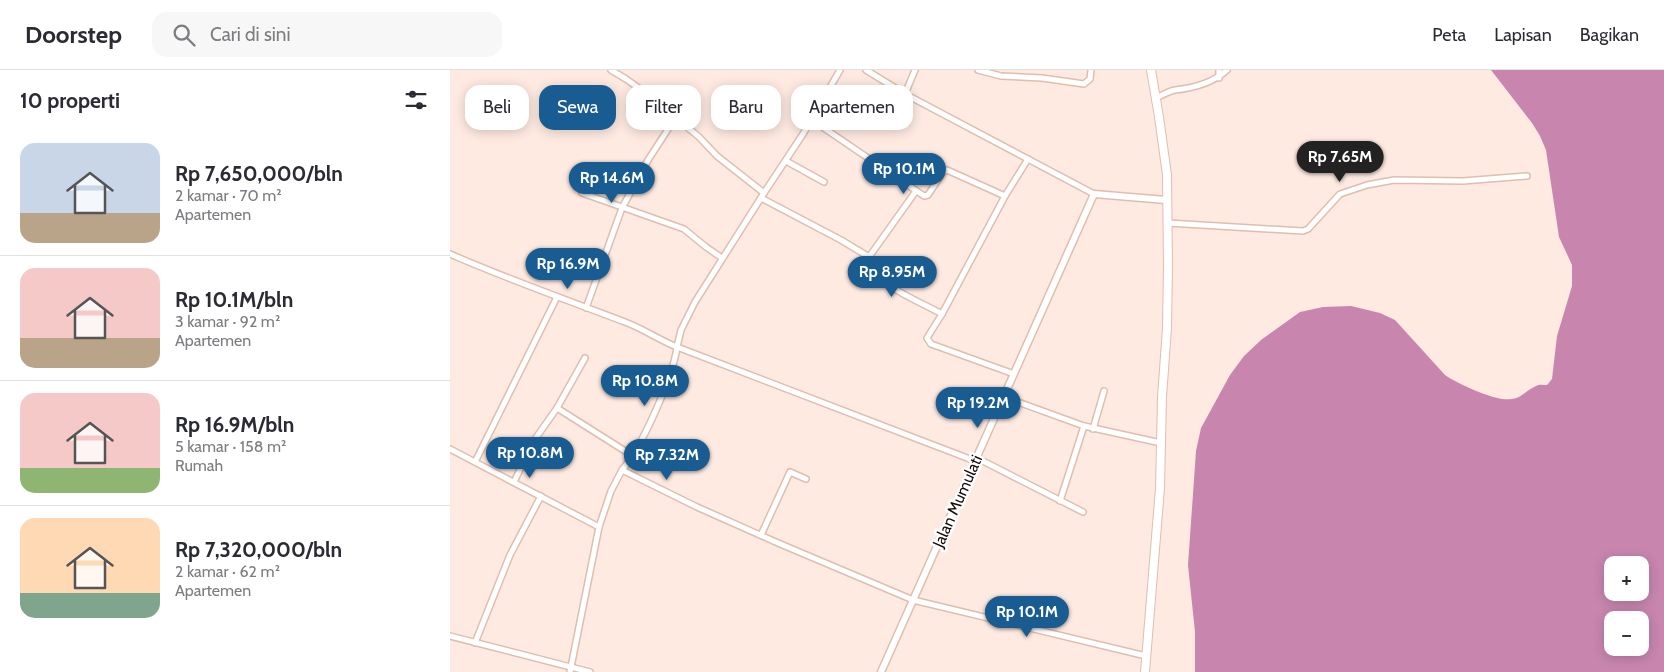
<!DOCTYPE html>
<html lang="id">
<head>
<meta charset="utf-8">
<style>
  body { margin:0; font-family:Cabin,sans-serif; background:#f7f7f7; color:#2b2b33; height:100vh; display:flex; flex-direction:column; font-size:19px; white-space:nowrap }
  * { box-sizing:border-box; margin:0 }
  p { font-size:16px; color:#7c7c81 }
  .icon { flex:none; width:28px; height:28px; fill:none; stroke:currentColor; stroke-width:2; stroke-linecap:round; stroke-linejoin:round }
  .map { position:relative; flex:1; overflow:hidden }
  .panel { display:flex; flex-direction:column; background:#fff; width:450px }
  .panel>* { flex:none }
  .top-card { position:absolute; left:15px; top:15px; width:475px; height:45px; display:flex; gap:10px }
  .buttons { position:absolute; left:1154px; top:486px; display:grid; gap:10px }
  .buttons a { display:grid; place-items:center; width:45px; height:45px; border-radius:10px; background:#fff; box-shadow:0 2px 12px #0003; font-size:25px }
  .price { position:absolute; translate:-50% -42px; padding:0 11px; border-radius:18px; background:#195c91; color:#fff; font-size:16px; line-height:32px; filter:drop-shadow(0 1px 2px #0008) }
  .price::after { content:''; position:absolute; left:50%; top:30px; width:15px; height:11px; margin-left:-8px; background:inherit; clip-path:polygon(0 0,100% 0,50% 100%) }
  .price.current { background:#222; color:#fff }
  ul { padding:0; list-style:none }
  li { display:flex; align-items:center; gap:15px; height:125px; padding:0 20px }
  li+li { border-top:1px solid #e1e1e2 }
  li span { display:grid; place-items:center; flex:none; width:140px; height:100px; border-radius:15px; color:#555 }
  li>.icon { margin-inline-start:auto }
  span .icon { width:60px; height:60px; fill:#fffc; stroke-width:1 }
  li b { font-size:21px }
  h2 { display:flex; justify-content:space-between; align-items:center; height:60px; padding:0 20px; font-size:21px }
  .tag { padding:0 18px; border-radius:15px; background:#fff; box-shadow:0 2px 12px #0003; font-size:18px; line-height:45px }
  .tag.current { background:#195c91; color:#fff }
  header { display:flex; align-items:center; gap:30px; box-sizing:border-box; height:70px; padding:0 25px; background:#fff; border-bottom:1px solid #e1e1e2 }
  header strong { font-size:24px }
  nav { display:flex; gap:28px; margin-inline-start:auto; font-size:18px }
  .search { width:350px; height:45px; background:#f7f7f7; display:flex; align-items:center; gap:12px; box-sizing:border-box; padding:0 18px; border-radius:15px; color:#7c7c81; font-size:19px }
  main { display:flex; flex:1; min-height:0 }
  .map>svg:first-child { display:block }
  .water { fill:#c886af; fill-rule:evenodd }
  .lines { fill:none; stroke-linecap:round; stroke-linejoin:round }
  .minor-casing { stroke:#dfbeaf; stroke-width:8 }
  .tertiary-casing { stroke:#dfbeaf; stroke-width:9 }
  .trunk-casing { stroke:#dfbeaf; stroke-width:10 }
  .minor { stroke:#fff; stroke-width:5 }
  .tertiary { stroke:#fff; stroke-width:6 }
  .trunk { stroke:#fff; stroke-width:8 }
  .labels { text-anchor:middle; stroke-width:5; stroke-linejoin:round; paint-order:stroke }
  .street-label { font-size:16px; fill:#140905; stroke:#fff }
</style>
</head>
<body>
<header>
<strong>Doorstep</strong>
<div class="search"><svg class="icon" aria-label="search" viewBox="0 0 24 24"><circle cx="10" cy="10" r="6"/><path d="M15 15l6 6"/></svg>Cari di sini</div>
<nav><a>Peta</a><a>Lapisan</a><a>Bagikan</a></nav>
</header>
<main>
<section class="panel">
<h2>10 properti<svg class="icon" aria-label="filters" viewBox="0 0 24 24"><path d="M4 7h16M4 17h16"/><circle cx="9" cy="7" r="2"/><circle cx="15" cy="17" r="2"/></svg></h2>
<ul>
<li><span style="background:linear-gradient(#c9d6e8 70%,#b9a48a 0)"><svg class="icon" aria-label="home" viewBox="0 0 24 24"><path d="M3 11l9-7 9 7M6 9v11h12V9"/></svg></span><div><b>Rp 7,650,000/bln</b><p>2 kamar · 70 m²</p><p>Apartemen</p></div></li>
<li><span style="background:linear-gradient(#f6c9c9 70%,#b9a48a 0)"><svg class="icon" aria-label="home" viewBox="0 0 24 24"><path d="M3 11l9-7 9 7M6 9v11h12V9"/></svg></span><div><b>Rp 10.1M/bln</b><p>3 kamar · 92 m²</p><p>Apartemen</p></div></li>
<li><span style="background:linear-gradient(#f6c9c9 75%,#8fb573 0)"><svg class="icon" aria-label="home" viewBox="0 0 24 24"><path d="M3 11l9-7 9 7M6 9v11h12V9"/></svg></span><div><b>Rp 16.9M/bln</b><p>5 kamar · 158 m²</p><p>Rumah</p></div></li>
<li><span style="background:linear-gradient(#ffd9b3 75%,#7fa58c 0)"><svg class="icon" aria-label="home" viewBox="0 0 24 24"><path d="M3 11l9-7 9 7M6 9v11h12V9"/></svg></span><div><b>Rp 7,320,000/bln</b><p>2 kamar · 62 m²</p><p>Apartemen</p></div></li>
</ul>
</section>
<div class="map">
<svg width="1214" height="602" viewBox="0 0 1214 602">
  <rect width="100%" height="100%" fill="#feeae1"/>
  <path class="water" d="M 1041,0 L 1214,0 L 1214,602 L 745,602 L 745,562 L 738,495 L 746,381 L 751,358 L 780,305 L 794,286 L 811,270 L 850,242 L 873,237 L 901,236 L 930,243 L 945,250 L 995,305 C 1008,314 1046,332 1062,329 C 1071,328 1077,320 1086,316 C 1089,314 1093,315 1097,315 L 1102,309 L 1107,266 L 1122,216 L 1122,195 L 1109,167 L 1096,80 L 1090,66 L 1082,53 ZM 1162,495 L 1190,495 L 1190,522 L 1162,522 ZM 1162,550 L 1190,550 L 1190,578 L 1162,578 Z"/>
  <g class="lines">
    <g class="minor-casing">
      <g id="minor">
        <polyline points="161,0 176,9 200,26 249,67 267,86 314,123"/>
        <polyline points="390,0 353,64 314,123 245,232 231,260 227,277 525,391"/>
        <polyline points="416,0 455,24 644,124"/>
        <polyline points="528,0 551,6 592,8 634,14 640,9 641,0"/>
        <polyline points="769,8 769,0"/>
        <polyline points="455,24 465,0"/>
        <path d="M 706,28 C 712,25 719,21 725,20 C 744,18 763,13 777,0"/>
        <polyline points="362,50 474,126 478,125 493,102 497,100 555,126"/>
        <polyline points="336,91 374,112"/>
        <polyline points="132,123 234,159 256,177 272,188"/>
        <polyline points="311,128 391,170 419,187 466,121"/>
        <polyline points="718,153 853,161 858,159 890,124 917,115 944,110 1013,111 1077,106"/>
        <path d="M 0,184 C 57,209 117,230 175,252 C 194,259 209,270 227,277 C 223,307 192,377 172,400"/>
        <path d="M 419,187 C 421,194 423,201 427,205 C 440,220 474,234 492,244"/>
        <polyline points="136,238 172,138 198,90 226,47"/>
        <polyline points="564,304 481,274 477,268 492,244 555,126 578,89"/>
        <polyline points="554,327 634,356 711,373"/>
        <polyline points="107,338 183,386"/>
        <polyline points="643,359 654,321"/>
        <polyline points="0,379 149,457"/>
        <polyline points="527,388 633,442"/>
        <polyline points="25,392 107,227"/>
        <polyline points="64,412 83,372 107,338 135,288"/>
        <polyline points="610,431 634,356"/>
        <polyline points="311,465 340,402 356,409"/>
        <polyline points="0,566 140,602"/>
        <polyline points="25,573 60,485 91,426"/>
        <polyline points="120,602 149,457 161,421 172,400 247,437 328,473 463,530 696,586"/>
      </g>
    </g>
    <g class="tertiary-casing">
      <polyline id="tertiary" points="431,602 644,124 716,130"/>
    </g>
    <g class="trunk-casing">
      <polyline id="trunk" points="695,602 710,418 712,327 717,258 718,196 717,105 709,47 701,0"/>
    </g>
    <use href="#minor" class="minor"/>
    <use href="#tertiary" class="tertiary"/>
    <use href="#trunk" class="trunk"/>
  </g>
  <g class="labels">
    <g class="street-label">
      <text transform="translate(507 431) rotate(-66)" y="6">Jalan Mumulati</text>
    </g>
  </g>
</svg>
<div class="buttons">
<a>+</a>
<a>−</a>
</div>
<b class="price current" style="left:890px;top:113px">Rp 7.65M</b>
<b class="price" style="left:454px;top:125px">Rp 10.1M</b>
<b class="price" style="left:162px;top:134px">Rp 14.6M</b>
<b class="price" style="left:118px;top:220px">Rp 16.9M</b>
<b class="price" style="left:442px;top:228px">Rp 8.95M</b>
<b class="price" style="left:195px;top:337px">Rp 10.8M</b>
<b class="price" style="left:528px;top:359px">Rp 19.2M</b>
<b class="price" style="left:80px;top:409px">Rp 10.8M</b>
<b class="price" style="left:217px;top:411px">Rp 7.32M</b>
<b class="price" style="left:577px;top:568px">Rp 10.1M</b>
<div class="top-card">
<a class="tag">Beli</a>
<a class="tag current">Sewa</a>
<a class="tag">Filter</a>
<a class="tag">Baru</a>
<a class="tag">Apartemen</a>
</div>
</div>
</main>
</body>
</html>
